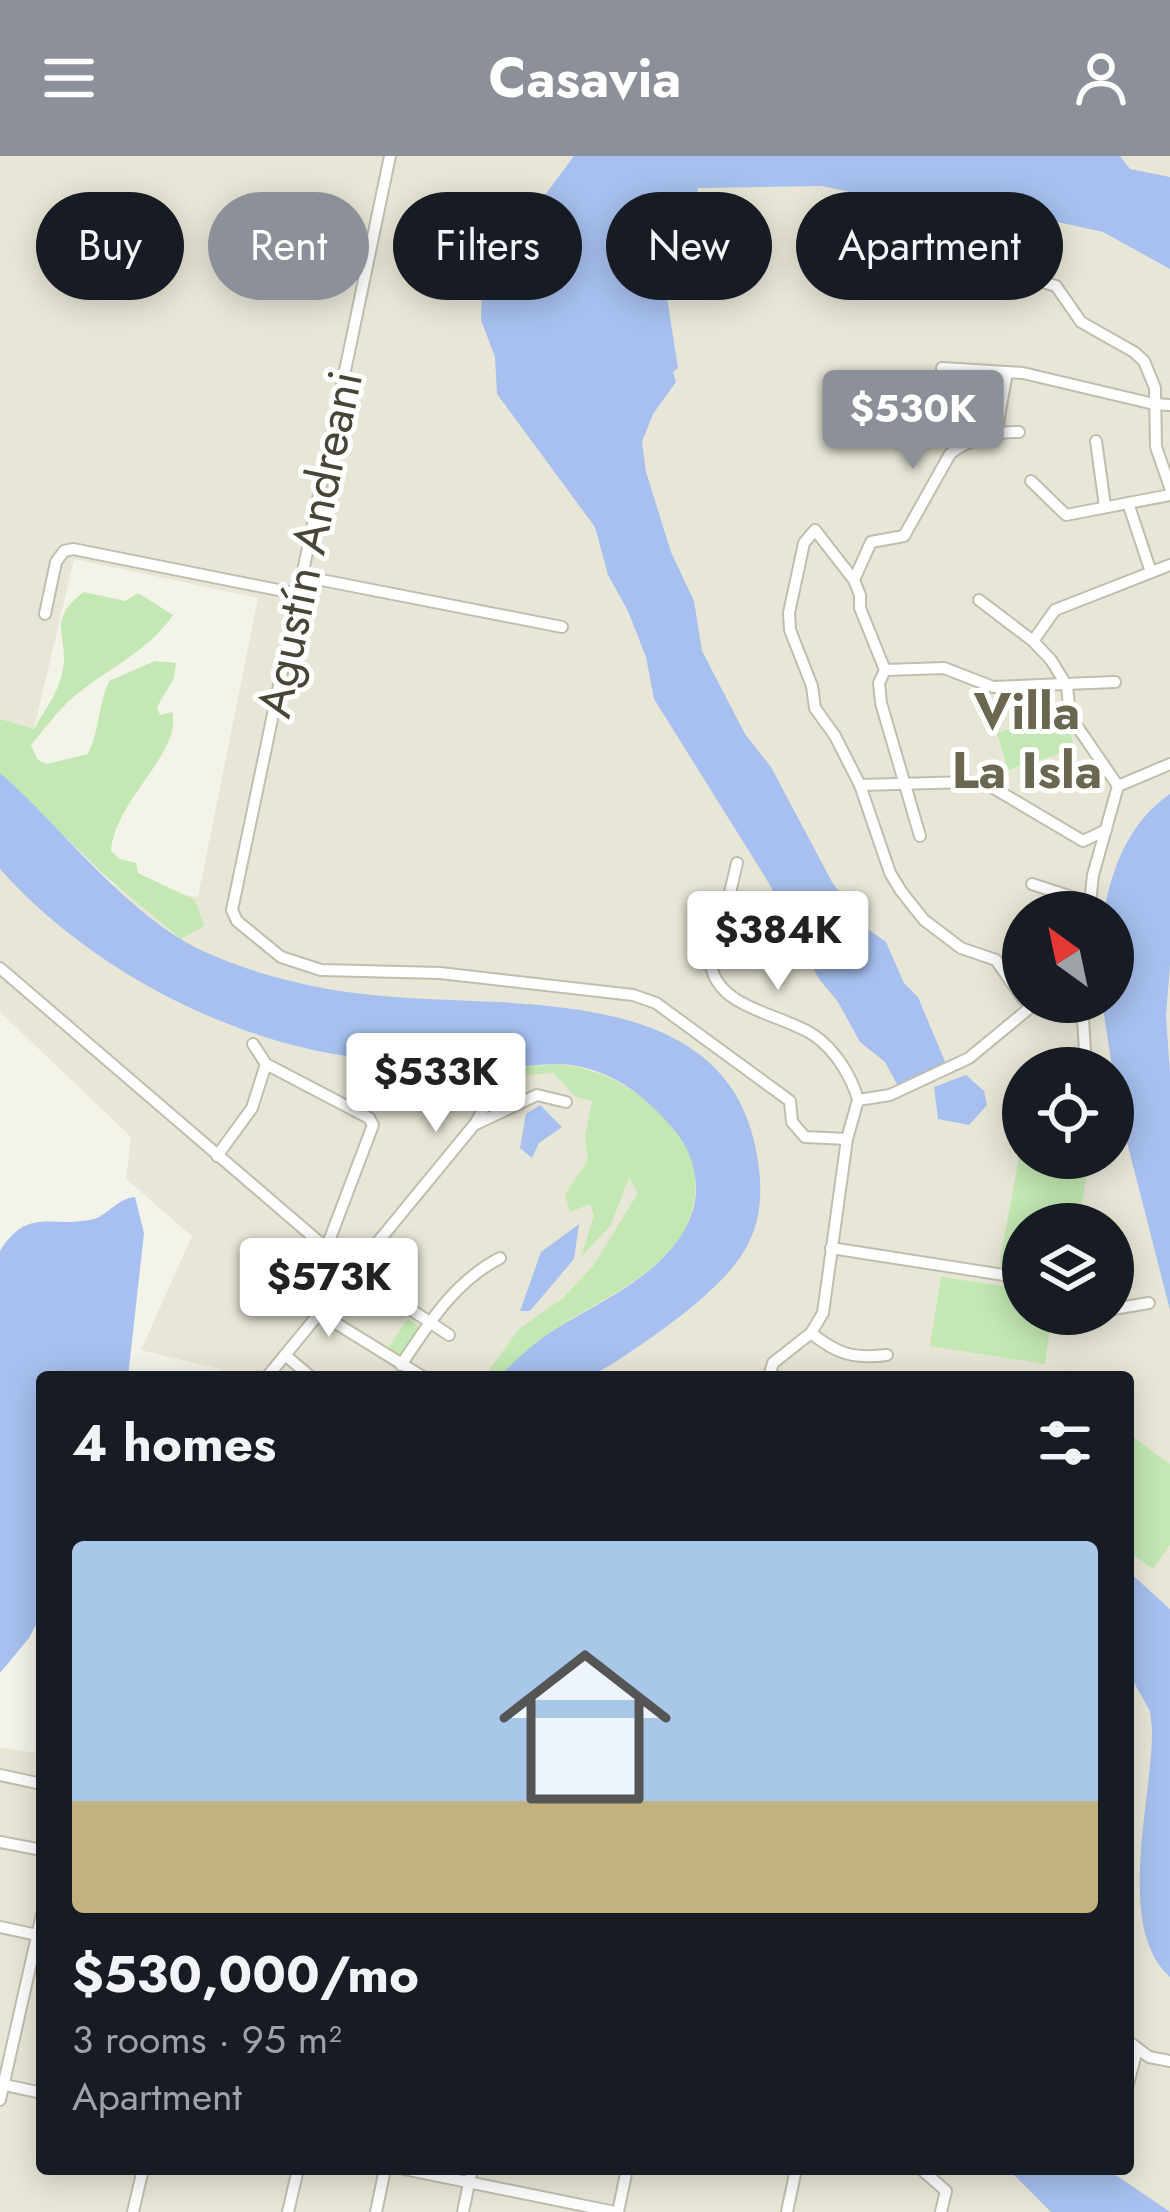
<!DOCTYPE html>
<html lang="en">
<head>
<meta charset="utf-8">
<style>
  body { margin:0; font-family:Jost,sans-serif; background:#20242c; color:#f1f3f6; height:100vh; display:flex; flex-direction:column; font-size:45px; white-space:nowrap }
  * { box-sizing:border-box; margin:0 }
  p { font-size:39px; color:#9ea1a6 }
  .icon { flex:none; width:66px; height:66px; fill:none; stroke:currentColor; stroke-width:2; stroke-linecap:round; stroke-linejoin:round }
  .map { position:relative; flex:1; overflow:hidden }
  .drawer { position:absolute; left:36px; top:1215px; width:1098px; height:804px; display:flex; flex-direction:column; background:#171b24; border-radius:12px; box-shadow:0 6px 30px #0003 }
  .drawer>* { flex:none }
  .guide { position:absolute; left:36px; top:36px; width:1098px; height:108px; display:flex; gap:24px }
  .needle { width:78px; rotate:327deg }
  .buttons { position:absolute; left:1002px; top:735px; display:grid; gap:24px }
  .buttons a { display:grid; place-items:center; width:132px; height:132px; border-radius:50%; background:#171b24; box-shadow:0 6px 30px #0003; font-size:60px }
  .price { position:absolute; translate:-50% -102px; padding:0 27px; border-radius:12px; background:#fff; color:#222; font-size:39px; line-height:78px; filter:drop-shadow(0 3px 6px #0008) }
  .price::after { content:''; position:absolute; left:50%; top:72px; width:36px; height:27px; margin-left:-18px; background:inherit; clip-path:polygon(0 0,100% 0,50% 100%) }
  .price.active { background:#8c9099; color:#fff }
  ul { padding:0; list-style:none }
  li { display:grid; align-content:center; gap:24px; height:636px; padding:0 36px }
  li span { display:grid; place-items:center; height:372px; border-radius:12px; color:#555 }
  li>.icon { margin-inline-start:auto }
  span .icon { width:216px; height:216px; fill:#fffc; stroke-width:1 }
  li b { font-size:51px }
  h2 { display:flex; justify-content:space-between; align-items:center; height:144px; padding:0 36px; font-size:51px }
  .pill { padding:0 42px; border-radius:54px; background:#171b24; box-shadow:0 6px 30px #0003; font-size:42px; line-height:108px }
  .pill.active { background:#8c9099; color:#fff }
  header { display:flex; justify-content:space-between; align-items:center; height:156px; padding:0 36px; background:#8c9099; color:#fff; font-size:54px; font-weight:700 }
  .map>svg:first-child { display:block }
  .residential { fill:#e8e7d7; fill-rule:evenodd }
  .green { fill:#c3e8b3 }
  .water { fill:#a7c0ef }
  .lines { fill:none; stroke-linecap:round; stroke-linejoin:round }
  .street-casing { stroke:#c0beac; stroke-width:14 }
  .street { stroke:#fff; stroke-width:10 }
  .labels { text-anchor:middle; stroke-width:10; stroke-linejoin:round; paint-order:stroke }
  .street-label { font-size:48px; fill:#484537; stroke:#fff }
  .neighbourhood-label { font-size:51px; font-weight:bold; fill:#6b664f; stroke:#fff }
</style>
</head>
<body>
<header><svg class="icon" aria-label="menu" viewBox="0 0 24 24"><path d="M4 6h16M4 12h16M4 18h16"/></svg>Casavia<svg class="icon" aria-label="person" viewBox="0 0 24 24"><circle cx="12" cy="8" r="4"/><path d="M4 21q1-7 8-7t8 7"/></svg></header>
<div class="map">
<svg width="1170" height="2056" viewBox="0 0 1170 2056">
  <rect width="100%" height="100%" fill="#f4f3e9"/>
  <path class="residential" d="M 0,0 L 1170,0 L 1170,2056 L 0,2056 L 0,1591 L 42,1598 L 42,2013 L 1128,2013 L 1128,1221 L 232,1221 L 235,1217 L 141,1194 L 192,1080 L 126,1023 L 131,981 L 0,856 L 0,714 L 198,741 L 258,442 L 74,403 L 23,620 L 0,603 ZM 1023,756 L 1113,756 L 1113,846 L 1023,846 ZM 1023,912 L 1113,912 L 1113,1002 L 1023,1002 ZM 1023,1068 L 1113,1068 L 1113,1158 L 1023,1158 Z"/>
  <g class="green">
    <path d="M 84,436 L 125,445 L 138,437 L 173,459 C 146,498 105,513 69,545 C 55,558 43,575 31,589 L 38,604 L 47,608 L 88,598 C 100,573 98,550 109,525 L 155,505 L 176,507 L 174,522 L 157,551 L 160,559 L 172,556 C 183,596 115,643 111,695 L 120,703 L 136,707 L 138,717 L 195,744 L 204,770 L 181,783 L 104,719 L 0,617 L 0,563 L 34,573 C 43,557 56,539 61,522 C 73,482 42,467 84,436 Z"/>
    <polygon points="1064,556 1075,593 1008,614 997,577"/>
    <path d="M 559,908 C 610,915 643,936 676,975 C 690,992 697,1013 695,1035 C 691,1112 600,1140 548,1178 C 530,1191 514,1206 499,1221 L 484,1221 L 519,1173 L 563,1142 L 593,1110 L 638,1037 L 629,1021 L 611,1069 L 581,1101 L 594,1059 L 590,1048 L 570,1056 L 565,1038 L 588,1004 L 585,980 L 592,945 L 576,941 L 553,917 L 525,919 L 525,911 Z"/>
    <polygon points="1020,996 1023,1002 1089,1008 1078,1068 1023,1068 1023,1114 999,1110"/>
    <polygon points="941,1121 1023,1133 1023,1158 1052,1158 1045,1208 930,1190"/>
    <polygon points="408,1163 422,1172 401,1202 387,1193"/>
    <polygon points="1128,1277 1170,1308 1170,1389 1153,1413 1128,1395"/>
  </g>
  <g class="water">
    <polygon points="574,0 1120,0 1130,13 1170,21 1170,113 1103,76 1053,65 953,50 906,48 822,30 698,32 693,60 708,66 705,92 682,115 667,142 678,212 673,216 676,226 653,258 642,286 646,316 671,396 694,445 702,495 745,578 771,611 832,726 866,772 886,786 904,827 918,841 946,908 899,932 885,906 860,886 838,846 819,823 767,724 654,543 646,501 628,455 608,419 595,371 497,238 495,201 481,164 482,124"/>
    <path d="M 0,617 C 64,673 128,761 205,796 C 256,819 318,834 373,839 C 505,854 728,822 757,999 C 770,1074 744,1108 688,1154 C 669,1170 611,1211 590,1220 C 571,1227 521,1221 499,1221 C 516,1204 534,1186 554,1174 C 602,1144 669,1117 691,1060 C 702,1032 694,997 675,975 C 645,939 611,912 562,908 C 538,907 514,913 490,912 C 436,910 361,905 309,893 C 195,867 77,800 0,713 Z"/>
    <path d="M 1170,638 L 1170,809 L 1166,860 L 1170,917 L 1170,1154 L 1119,955 L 1102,846 L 1113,846 L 1113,756 L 1104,756 C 1112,711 1130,665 1170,638 Z"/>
    <polygon points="966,919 984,935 987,949 969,969 938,963 934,931"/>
    <polygon points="540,949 562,971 539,987 532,1002 520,992 526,958"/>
    <path d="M 135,1041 L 144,1077 L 128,1221 L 42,1221 L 42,1457 L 29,1482 L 0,1517 L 0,1095 C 28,1050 52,1073 94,1063 C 109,1058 117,1043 135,1041 Z"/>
    <polygon points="579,1068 574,1103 530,1155 520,1155 541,1096"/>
    <path d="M 1128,1415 L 1170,1453 L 1170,1821 C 1114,1772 1153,1640 1152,1573 L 1150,1555 L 1128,1516 Z"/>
    <polygon points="1008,2013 1107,2013 1170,2056 1051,2056"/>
  </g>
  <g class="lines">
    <g class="street-casing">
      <g id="street">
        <polyline points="390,0 232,754 237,765 281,801 321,814 440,817 633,839 656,847 790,945 792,966 805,981 847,983"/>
        <polyline points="911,105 1017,118 1056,130 1081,166 1134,196 1144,205 1155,232 1156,291 1170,331"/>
        <polyline points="942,212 1023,217 1154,248 1170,249"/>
        <polyline points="996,278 1007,216"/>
        <polyline points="1096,285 1105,350"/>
        <polyline points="1031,325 1066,359 1170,339"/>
        <polyline points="1128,347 1151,416"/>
        <polyline points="301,420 562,471"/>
        <path d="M 854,424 L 871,386 L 904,380 L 950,298 C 966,284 997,275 1019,276"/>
        <polyline points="979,444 1033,485 1051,504 1067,530 1070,560 1118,630"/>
        <polyline points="45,458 56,406 64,395 73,393 298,438"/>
        <polyline points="1033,485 1055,454 1170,409"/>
        <polyline points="885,514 944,512 993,531 1115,526"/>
        <polyline points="860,629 971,626 990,630 1083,685 1106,674"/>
        <polyline points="920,680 881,547 879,527 885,514 860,452 860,439 854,424 815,374 804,387 789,457 790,474 812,530 815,552 835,580 860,629 890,717 901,735 924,764 961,792 996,804 1023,843"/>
        <path d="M 737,707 L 712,813 C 722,854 786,859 815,880 C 835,894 852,921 858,944"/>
        <polyline points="1032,728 1090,747"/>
        <polyline points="1052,756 1057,736"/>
        <polyline points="1089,756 1093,719 1118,630 1170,608"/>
        <polyline points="0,812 353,1115 449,1179"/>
        <polyline points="1082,846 1086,912"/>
        <polyline points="253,888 266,908 369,962 373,969 326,1093"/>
        <polyline points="476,966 490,942 509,925"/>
        <polyline points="217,1000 252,952 266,908"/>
        <polyline points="1099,1002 1099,1004"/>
        <polyline points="831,1092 1023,1122"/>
        <polyline points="1113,1153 1149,1147"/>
        <polyline points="321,1158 423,1221"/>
        <path d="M 811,1177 C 837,1198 853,1203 887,1199"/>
        <polyline points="285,1199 311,1221"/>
        <path d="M 401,1209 C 429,1167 454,1126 500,1102"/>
        <polyline points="267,1221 474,969 537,939 566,946"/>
        <polyline points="769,1221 773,1207 811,1177 823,1157 847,983 858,944 890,939 969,902 1037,846"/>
        <polyline points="0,1619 42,1628"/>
        <polyline points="0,1686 42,1694"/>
        <polyline points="0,1771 42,1780"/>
        <polyline points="1128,1885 1149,1901 1170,1905"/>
        <polyline points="0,1928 42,1937"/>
        <polyline points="1128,1928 1137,1894"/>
        <polyline points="0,1944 42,1758"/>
        <polyline points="404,2013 615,2056"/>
        <polyline points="921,2013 946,2035 941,2056"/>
        <polyline points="133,2056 143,2013"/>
        <polyline points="288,2056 298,2013"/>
        <polyline points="376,2056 385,2013"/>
        <polyline points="463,2056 472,2013"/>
        <polyline points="618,2056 627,2013"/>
        <polyline points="787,2056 796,2013"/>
      </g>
    </g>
    <use href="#street" class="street"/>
  </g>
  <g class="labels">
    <g class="street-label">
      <text transform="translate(309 388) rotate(-78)" y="17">Agustín Andreani</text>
    </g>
    <g class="neighbourhood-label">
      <text x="1027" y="573">Villa<tspan x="1027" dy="59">La Isla</tspan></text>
    </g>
  </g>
</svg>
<div class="buttons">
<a><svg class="needle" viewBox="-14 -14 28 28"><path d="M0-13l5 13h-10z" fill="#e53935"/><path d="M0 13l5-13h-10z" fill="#9ea1a6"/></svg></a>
<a><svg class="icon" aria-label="locate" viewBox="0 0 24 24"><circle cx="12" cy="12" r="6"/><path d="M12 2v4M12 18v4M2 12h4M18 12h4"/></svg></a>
<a><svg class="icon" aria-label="layers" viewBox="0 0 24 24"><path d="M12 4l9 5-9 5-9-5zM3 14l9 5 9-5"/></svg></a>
</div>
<b class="price active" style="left:913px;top:316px">$530K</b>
<b class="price" style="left:778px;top:837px">$384K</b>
<b class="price" style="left:436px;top:979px">$533K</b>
<b class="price" style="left:329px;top:1184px">$573K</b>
<div class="guide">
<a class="pill">Buy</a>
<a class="pill active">Rent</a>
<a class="pill">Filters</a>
<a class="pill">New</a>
<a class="pill">Apartment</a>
</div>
<section class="drawer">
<h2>4 homes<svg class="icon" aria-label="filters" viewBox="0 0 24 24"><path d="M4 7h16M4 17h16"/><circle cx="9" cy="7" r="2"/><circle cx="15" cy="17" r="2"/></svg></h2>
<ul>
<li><span style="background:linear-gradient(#a9c7e8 70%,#c2b280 0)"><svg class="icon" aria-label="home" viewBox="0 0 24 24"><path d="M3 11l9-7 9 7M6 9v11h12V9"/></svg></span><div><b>$530,000/mo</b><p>3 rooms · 95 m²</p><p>Apartment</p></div></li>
</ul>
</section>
</div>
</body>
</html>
